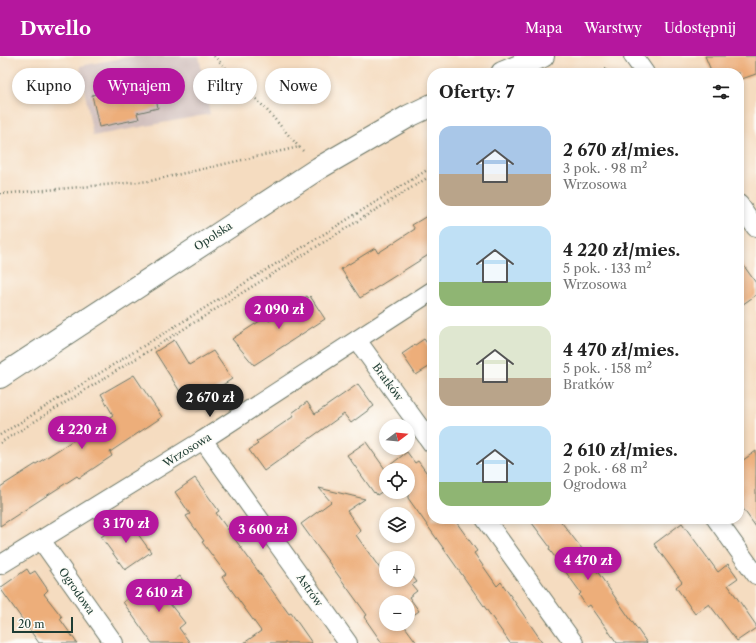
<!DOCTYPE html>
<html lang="pl">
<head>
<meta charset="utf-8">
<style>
  body { margin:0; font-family:"Libre Caslon Text",serif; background:#f6f6f6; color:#222; height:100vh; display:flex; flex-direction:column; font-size:15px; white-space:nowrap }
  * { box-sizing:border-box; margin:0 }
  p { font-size:13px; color:#767676 }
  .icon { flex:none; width:22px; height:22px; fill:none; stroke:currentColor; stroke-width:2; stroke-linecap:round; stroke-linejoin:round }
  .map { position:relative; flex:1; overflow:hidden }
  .drawer { position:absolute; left:427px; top:12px; width:317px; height:456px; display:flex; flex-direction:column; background:#fff; border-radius:16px; box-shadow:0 2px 6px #0003 }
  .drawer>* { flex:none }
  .guide { position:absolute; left:12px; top:12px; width:355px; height:36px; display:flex; gap:8px }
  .needle { width:26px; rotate:74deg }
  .buttons { position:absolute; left:379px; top:363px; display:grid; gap:8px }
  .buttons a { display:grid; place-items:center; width:36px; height:36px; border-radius:50%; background:#fff; box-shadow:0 2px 6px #0003; font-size:20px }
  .scale { position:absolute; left:12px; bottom:10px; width:61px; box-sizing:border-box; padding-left:4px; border:2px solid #1f3d34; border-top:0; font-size:11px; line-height:14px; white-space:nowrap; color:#1f3d34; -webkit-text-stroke:3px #fdfcf7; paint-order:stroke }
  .price { position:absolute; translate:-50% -34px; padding:0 9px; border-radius:14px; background:#b5179e; color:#fff; font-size:13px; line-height:26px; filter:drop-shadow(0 1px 2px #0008) }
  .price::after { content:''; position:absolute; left:50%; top:24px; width:12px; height:9px; margin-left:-6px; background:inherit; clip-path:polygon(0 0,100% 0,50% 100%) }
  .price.current { background:#222; color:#fff }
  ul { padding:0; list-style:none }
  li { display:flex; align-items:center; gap:12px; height:100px; padding:0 12px }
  li span { display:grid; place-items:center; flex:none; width:112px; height:80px; border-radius:12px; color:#555 }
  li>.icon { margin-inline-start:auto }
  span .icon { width:48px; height:48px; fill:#fffc; stroke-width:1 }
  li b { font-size:17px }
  h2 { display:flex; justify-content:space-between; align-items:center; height:48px; padding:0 12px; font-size:17px }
  .chip { padding:0 14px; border-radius:18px; background:#fff; box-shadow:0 2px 6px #0003; font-size:14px; line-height:36px }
  .chip.current { background:#b5179e; color:#fff }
  header { display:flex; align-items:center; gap:24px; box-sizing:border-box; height:56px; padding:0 20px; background:#b5179e; color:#fff }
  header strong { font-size:19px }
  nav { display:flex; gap:22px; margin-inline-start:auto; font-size:14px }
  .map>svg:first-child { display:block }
  .industrial { fill:#d1c0bd }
  .building { fill:#edae7a }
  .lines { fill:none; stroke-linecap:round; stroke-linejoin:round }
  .minor-casing { stroke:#6a7565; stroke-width:20 }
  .primary-casing { stroke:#6a7565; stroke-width:24 }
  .path { stroke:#6a7565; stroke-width:2.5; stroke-dasharray:1 3; stroke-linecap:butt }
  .minor { stroke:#fff; stroke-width:18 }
  .primary { stroke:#fff; stroke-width:22 }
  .labels { text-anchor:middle; stroke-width:3; stroke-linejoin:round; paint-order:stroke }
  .street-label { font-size:11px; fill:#1f3d34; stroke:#fdfcf7 }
</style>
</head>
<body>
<header>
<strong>Dwello</strong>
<nav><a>Mapa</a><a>Warstwy</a><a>Udostępnij</a></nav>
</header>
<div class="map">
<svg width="756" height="587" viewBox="0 0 756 587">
  <rect width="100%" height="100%" fill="#fdfcf7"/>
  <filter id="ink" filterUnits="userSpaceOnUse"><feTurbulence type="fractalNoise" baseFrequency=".025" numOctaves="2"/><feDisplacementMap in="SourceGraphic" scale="8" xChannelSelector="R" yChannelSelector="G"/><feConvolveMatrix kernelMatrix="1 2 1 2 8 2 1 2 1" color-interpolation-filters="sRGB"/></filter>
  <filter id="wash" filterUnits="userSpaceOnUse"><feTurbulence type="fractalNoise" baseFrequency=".012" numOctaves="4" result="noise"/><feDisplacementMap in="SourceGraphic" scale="16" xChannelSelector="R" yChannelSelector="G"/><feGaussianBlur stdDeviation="0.9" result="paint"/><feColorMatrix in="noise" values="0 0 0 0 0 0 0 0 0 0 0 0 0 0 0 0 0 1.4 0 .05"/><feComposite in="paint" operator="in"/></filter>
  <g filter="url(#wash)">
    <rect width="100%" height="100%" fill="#f5dcc0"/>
    <polygon class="industrial" points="134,0 199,0 210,58 93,80 80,10"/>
    <g id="blocks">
      <g class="building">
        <polygon points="705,0 756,0 756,18 739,24 739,17 712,17"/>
        <polygon points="150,16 157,42 156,42 158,52 137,57 139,63 99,71 92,39 124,32 122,23"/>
        <polygon points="432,157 432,201 430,198 360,242 341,213 375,192 378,197 415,173 412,169"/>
        <polygon points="739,203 756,227 756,239 739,251"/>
        <polygon points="307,240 308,242 310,240 325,263 254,309 232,283 266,261 269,265"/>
        <polygon points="424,283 432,294 432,309 416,319 402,298"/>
        <polygon points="174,284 189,309 213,295 232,323 199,344 195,338 186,345 155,296"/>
        <polygon points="134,319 162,361 110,396 112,400 79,422 77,420 0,470 0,431 113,359 101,338"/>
        <polygon points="358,328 374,350 351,367 344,358 264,415 249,394 258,388 256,386 294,360 292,357 307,346 315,358"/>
        <polygon points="366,386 385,413 407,396 415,407 418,405 432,424 432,463 454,463 477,495 474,497 497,530 501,526 543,587 510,587 408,442 408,414 386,414 386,433 377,439 375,436 374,437 347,399"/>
        <polygon points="756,395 756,471 739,447 739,407"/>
        <polygon points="195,422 219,455 216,457 289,558 291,557 312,587 244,587 261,575 222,521 226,518 202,486 204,485 186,460 190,458 175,436"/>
        <polygon points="319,432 365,443 347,455 361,475 356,479 386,521 386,524 408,524 408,514 417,526 412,529 417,535 409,541 419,555 408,563 408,546 386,546 386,568 403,568 417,587 382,587 364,561 367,559 301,468 331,446"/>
        <polygon points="127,463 151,496 125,514 101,481"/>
        <polygon points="529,463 559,463 586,498 585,498 647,587 617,587 590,549 587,551 579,539 581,537 549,493 550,491"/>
        <polygon points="682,467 718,516 728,508 738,522 728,529 756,569 756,572 737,585 709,548 695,558 676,531 682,526 654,488"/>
        <polygon points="27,513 30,518 35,515 48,534 44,538 62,561 60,563 77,587 39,587 0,532"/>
        <polygon points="180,520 189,534 170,548 185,567 179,572 190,587 152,587 123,546 148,529 155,538"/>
      </g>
    </g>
  </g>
  <g filter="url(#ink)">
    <use href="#blocks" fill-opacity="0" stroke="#6a7565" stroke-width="1"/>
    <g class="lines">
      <g class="minor-casing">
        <g id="minor">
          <polyline points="633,0 645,17"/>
          <polyline points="739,148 756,172"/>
          <polyline points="357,284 432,388"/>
          <polyline points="203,384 348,587"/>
          <polyline points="485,463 574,587"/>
          <polyline points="716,463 756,519"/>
          <polyline points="41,484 114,587"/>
          <polyline points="0,509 203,384 432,235"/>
        </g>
      </g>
      <g class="primary-casing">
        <g id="primary">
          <polyline points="502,17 543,0"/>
          <polyline points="0,321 319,112 409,60 432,49"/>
        </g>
      </g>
      <g class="path">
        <polyline points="214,0 265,52 299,91"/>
        <polyline points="598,17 608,12"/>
        <polyline points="0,138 150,125 299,91 305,97"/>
        <polyline points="0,379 432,111"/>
        <polyline points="0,387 432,119"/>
      </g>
      <use href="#minor" class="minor"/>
      <use href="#primary" class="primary"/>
    </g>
  </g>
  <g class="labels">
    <g class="street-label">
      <text transform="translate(213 180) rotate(-33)" y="4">Opolska</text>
      <text transform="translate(388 326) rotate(54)" y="4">Bratków</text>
      <text transform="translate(187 394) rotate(-32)" y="4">Wrzosowa</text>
      <text transform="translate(310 534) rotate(55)" y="4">Astrów</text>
      <text transform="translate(77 535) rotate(55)" y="4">Ogrodowa</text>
    </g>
  </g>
</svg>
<div class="buttons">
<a><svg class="needle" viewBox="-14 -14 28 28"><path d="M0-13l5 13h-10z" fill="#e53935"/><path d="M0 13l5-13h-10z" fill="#767676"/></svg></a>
<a><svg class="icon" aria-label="locate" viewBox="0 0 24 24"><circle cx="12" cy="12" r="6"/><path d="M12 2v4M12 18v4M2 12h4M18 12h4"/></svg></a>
<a><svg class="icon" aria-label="layers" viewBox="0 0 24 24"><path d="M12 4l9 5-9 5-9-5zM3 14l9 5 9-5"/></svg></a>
<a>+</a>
<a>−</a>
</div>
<div class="scale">20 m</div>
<b class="price" style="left:279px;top:274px">2 090 zł</b>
<b class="price current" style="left:210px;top:362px">2 670 zł</b>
<b class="price" style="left:82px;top:394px">4 220 zł</b>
<b class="price" style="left:126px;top:488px">3 170 zł</b>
<b class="price" style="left:263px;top:494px">3 600 zł</b>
<b class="price" style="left:588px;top:525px">4 470 zł</b>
<b class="price" style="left:159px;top:557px">2 610 zł</b>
<div class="guide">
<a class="chip">Kupno</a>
<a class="chip current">Wynajem</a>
<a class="chip">Filtry</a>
<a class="chip">Nowe</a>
</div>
<section class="drawer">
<h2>Oferty: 7<svg class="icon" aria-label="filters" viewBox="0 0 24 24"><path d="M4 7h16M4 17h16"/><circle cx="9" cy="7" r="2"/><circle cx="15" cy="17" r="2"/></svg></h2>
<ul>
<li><span style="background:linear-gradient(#a9c7e8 60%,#b9a48a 0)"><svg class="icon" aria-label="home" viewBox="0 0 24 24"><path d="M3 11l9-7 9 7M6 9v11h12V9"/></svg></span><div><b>2 670 zł/mies.</b><p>3 pok. · 98 m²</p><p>Wrzosowa</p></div></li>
<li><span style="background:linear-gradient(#bfe0f5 70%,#8fb573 0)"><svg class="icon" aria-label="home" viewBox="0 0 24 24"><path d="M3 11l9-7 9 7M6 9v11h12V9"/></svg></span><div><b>4 220 zł/mies.</b><p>5 pok. · 133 m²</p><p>Wrzosowa</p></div></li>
<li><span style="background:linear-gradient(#dfe7d0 65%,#b9a48a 0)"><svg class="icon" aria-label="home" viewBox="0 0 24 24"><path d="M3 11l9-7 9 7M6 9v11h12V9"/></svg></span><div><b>4 470 zł/mies.</b><p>5 pok. · 158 m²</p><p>Bratków</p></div></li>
<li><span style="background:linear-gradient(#bfe0f5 70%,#8fb573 0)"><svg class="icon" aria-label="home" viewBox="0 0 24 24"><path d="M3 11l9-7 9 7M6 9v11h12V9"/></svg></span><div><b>2 610 zł/mies.</b><p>2 pok. · 68 m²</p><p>Ogrodowa</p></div></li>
</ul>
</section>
</div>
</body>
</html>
